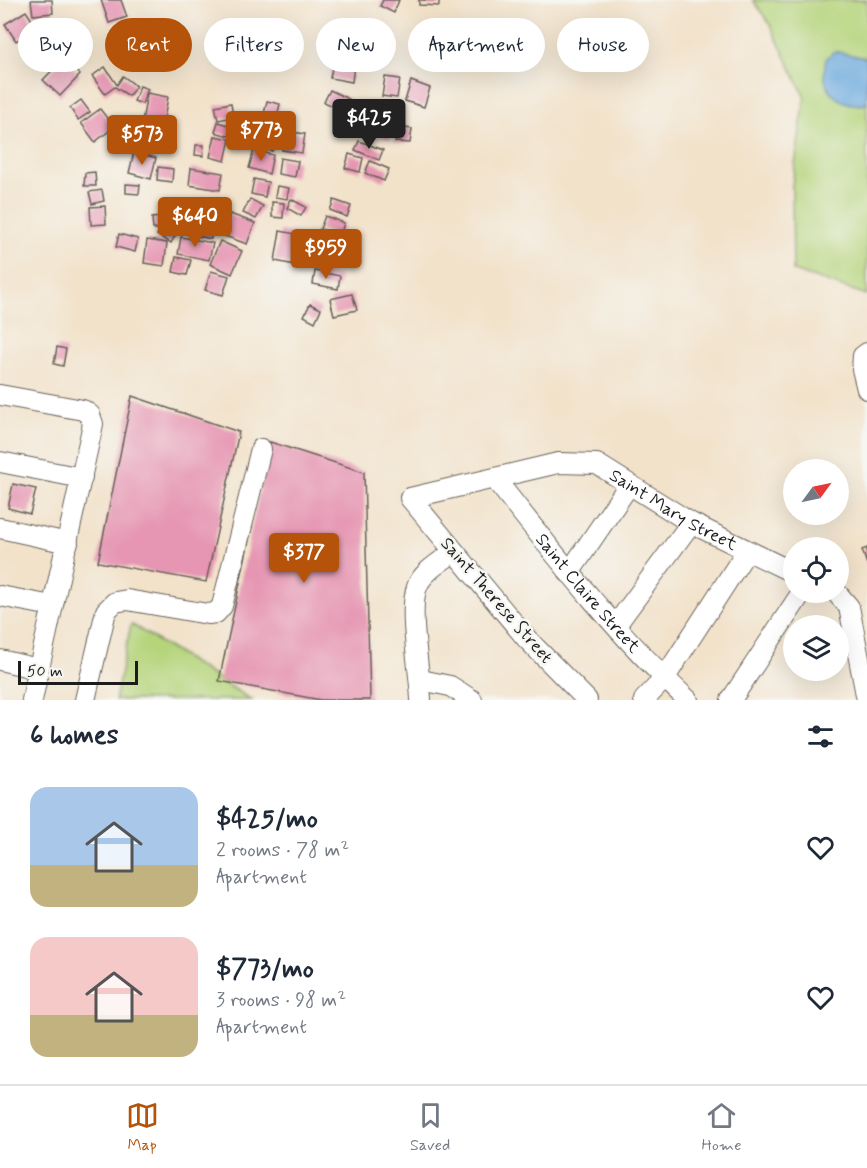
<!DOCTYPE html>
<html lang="en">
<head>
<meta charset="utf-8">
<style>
  body { margin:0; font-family:Mynerve,sans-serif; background:#f2f2f3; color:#1f2937; height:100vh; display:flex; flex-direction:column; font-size:22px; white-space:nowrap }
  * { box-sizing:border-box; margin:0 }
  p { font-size:20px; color:#747a83 }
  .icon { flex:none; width:33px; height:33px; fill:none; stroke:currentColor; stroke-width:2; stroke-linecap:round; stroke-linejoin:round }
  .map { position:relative; height:700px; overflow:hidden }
  .side { display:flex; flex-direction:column; background:#fff; flex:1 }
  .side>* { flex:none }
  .banner { position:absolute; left:18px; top:18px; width:831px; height:54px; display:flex; gap:12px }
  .needle { width:39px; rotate:57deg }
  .controls { position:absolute; left:783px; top:459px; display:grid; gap:12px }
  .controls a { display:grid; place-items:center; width:66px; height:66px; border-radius:50%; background:#fff; box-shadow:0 6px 24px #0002; font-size:30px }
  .scale { position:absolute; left:18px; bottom:15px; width:120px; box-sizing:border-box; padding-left:6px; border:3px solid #1c1c1c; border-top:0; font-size:16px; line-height:21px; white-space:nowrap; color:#1c1c1c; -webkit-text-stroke:4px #f6f6f2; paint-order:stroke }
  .price { position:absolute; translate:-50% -51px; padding:0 14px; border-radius:6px; background:#b45309; color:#fff; font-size:20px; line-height:39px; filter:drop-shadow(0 2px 3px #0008) }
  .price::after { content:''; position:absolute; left:50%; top:36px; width:18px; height:14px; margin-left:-9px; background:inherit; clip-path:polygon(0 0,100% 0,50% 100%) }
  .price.current { background:#222; color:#fff }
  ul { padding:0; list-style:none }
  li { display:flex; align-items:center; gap:18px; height:150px; padding:0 30px }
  li span { display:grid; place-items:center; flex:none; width:168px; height:120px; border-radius:18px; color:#555 }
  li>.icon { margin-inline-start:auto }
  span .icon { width:72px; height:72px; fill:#fffc; stroke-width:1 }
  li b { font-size:26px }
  h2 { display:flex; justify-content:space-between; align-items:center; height:72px; padding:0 30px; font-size:26px }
  .pill { padding:0 21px; border-radius:27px; background:#fff; box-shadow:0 6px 24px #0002; font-size:21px; line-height:54px }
  .pill.current { background:#b45309; color:#fff }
  .dock { display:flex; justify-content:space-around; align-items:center; height:84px; border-top:2px solid #e0e1e3; background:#fff; font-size:16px; color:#747a83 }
  .dock a { display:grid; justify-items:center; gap:3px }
  .dock .current { color:#b45309 }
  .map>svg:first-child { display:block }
  .green { fill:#b5d47b; stroke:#68784c; stroke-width:1.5 }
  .water { fill:#6aa9dd; stroke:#43627c; stroke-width:1.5 }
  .building { fill:#e696b2 }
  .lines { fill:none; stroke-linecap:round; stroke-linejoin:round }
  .minor-casing { stroke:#676159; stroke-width:22 }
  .minor { stroke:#fff; stroke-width:20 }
  .labels { text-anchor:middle; stroke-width:5; stroke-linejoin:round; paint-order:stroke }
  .street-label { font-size:18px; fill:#1c1c1c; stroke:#f6f6f2 }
</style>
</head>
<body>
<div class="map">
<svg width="867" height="700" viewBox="0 0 867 700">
  <rect width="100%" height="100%" fill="#f6f6f2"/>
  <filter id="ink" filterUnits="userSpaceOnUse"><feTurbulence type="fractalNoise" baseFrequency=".0167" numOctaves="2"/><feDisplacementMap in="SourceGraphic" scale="12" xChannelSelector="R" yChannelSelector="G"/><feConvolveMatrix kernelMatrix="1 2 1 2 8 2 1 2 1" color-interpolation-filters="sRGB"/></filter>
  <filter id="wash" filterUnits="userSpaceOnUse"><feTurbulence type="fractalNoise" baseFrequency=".008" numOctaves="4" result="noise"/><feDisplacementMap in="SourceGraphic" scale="24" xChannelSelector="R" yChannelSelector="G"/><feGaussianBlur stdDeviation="1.35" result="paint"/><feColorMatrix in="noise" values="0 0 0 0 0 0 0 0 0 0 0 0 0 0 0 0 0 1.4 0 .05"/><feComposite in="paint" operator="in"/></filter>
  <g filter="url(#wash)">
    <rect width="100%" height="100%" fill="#f2e2ca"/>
    <g class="green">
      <polygon points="753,0 867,0 867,295 793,271 792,185 805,97 769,23"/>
      <polygon points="131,624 252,700 115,700"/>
    </g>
    <path class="water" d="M 834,51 L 867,58 L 867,104 C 849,107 828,99 825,79 C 823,73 825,65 826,59 Z"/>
    <g id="blocks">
      <g class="building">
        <polygon points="31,0 52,0 53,13 33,15"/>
        <polygon points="101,0 121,0 127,17 109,23"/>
        <polygon points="383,0 399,0 394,13 380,6"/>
        <polygon points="419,0 439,0 439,6 419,5"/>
        <polygon points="26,11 37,28 16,41 5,24"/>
        <polygon points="346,21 361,22 360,35 345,34"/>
        <polygon points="46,26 59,39 47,50 34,37"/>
        <polygon points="143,42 162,44 160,59 141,56"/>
        <polygon points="166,49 177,50 175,66 163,65"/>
        <polygon points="63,59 80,75 60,96 43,80"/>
        <polygon points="333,63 354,66 352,82 330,78"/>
        <polygon points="105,67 117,85 123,76 136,86 129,96 115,87 105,94 92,76"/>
        <polygon points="385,77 400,79 397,98 382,96"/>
        <polygon points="411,81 430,88 424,107 405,101"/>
        <polygon points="140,86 148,89 142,104 134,101"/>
        <polygon points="330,90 349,99 344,111 324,102"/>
        <polygon points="147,93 168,97 163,125 142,122"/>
        <polygon points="81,100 90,112 78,120 70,108"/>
        <polygon points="267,101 280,104 277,117 264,114"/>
        <polygon points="231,103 233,117 218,120 215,106"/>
        <polygon points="393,103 402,108 397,117 388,113"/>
        <polygon points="100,109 114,127 95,142 81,123"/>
        <polygon points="242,114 279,125 272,151 235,140"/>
        <polygon points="376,118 395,126 389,139 370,130"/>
        <polygon points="218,122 235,127 232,137 215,132"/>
        <polygon points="121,124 134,127 131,142 118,138"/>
        <polygon points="140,127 155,130 152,145 138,142"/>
        <polygon points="397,127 412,129 410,143 395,142"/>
        <polygon points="285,131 305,134 302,153 282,150"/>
        <polygon points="215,136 230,139 225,161 210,157"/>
        <polygon points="359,141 383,150 379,160 355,150"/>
        <polygon points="196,145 204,145 203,156 195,155"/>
        <polygon points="254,150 273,155 269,174 249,168"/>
        <polygon points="134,152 156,158 151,179 129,173"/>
        <polygon points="349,154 363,158 360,172 345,168"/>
        <polygon points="280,158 298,161 295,177 278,174"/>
        <polygon points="370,161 389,169 384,181 365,173"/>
        <polygon points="158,167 173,169 172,182 157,180"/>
        <polygon points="191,168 223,173 220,190 189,185"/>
        <polygon points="95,172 96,186 84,186 85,173"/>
        <polygon points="254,179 268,182 265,197 251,194"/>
        <polygon points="126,184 140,185 139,194 126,193"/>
        <polygon points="277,186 289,188 287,199 275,197"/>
        <polygon points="102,190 104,201 92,204 89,192"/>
        <polygon points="250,199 263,206 256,219 243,213"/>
        <polygon points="291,199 306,207 301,216 287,208"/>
        <polygon points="334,200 351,206 347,217 330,210"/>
        <polygon points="272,202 284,203 283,218 272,217"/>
        <polygon points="105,206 106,224 91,225 90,207"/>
        <polygon points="230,214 255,223 247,244 222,235"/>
        <polygon points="325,216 344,223 340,236 320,229"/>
        <polygon points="160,217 161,228 175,236 171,243 157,235 161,229 153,229 152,218"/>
        <polygon points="173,221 186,225 185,231 188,223 213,226 211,239 170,230"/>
        <polygon points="280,231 301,235 295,265 275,261"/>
        <polygon points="119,234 138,239 135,252 116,247"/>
        <polygon points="328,235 344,241 338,259 322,253"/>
        <polygon points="181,237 213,243 209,260 178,254"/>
        <polygon points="147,240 167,243 164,266 144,263"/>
        <polygon points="220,241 242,251 232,274 210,264"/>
        <polygon points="176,257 191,260 187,275 173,272"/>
        <polygon points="211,271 229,276 223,295 205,290"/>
        <polygon points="315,271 340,276 338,289 313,284"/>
        <polygon points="352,294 357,310 334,315 330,299"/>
        <polygon points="310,304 321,309 315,322 304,316"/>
        <polygon points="57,347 66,349 63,366 54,364"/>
        <polygon points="132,396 239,432 206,582 98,562"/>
        <polygon points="270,442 364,472 370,700 321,700 219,681"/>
        <polygon points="13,484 36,489 30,514 8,508"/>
        <polygon points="867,548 867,564 862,550"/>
      </g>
    </g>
  </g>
  <g filter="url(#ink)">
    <use href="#blocks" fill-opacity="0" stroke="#676159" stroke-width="1.5"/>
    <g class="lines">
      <g class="minor-casing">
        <g id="minor">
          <polyline points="867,353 863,356 862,369 867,389"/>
          <polyline points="0,395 83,410 90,415 93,424 32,700"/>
          <polyline points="0,462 82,478"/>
          <path id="s1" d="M 495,479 C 555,555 616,634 688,700"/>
          <polyline points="0,528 68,543"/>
          <polyline points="569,573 629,485"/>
          <polyline points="836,592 849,607 867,700"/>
          <polyline points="0,596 52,606"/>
          <polyline points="616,625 691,523"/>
          <polyline points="0,660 38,669"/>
          <polyline points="421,680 450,686 472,700"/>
          <polyline points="85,700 106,611 115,602 127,600 208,614 216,613 222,606 261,449"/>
          <path d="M 421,700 C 420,671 408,611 417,587 C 422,572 442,561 454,552"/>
          <path id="s2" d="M 587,700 L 527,639 L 410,498 L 558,463 L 597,464 L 691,523 L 794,573"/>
          <polyline points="644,700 664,679 746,552"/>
          <polyline points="731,700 802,592"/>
        </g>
      </g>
      <use href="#minor" class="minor"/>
    </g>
  </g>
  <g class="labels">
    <g class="street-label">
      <text dy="6" stroke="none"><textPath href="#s2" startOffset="549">Saint Mary Street</textPath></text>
      <text dy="6" stroke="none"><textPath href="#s1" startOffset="147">Saint Claire Street</textPath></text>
      <text transform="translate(497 600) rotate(49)" y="6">Saint Therese Street</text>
    </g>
  </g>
</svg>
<div class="controls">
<a><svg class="needle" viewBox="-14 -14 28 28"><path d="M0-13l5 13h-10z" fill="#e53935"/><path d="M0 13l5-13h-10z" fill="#747a83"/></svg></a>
<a><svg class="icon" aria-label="locate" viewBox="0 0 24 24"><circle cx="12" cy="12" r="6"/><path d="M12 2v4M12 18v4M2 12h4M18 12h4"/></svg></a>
<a><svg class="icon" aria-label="layers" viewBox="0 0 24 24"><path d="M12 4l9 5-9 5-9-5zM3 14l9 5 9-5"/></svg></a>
</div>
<div class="scale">50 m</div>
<b class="price current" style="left:369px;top:150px">$425</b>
<b class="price" style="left:261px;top:162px">$773</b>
<b class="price" style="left:142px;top:166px">$573</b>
<b class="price" style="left:195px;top:248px">$640</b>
<b class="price" style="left:326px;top:280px">$959</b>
<b class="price" style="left:304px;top:584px">$377</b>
<div class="banner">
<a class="pill">Buy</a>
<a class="pill current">Rent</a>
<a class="pill">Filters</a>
<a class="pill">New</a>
<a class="pill">Apartment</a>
<a class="pill">House</a>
</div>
</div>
<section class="side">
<h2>6 homes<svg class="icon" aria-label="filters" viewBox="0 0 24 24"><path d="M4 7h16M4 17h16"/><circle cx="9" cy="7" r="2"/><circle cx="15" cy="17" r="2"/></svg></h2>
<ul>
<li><span style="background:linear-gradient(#a9c7e8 65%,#c2b280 0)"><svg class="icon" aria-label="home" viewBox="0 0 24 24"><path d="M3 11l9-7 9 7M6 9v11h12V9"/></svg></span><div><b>$425/mo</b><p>2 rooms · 78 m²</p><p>Apartment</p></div><svg class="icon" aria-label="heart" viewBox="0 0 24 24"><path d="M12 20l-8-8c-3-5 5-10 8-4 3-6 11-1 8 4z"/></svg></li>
<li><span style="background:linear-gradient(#f6c9c9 65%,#c2b280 0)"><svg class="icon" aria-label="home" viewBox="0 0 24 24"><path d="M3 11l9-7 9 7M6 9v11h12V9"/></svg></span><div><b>$773/mo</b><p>3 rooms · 98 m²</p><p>Apartment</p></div><svg class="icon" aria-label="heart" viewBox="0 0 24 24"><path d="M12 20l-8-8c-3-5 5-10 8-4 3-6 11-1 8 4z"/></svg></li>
</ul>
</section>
<nav class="dock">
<a class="current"><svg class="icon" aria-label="map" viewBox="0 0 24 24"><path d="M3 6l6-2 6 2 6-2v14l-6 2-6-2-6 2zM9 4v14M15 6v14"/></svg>Map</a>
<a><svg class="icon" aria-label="saved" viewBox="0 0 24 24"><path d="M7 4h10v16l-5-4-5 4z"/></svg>Saved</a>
<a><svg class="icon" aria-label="home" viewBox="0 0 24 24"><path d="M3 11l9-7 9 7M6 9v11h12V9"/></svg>Home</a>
</nav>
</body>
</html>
